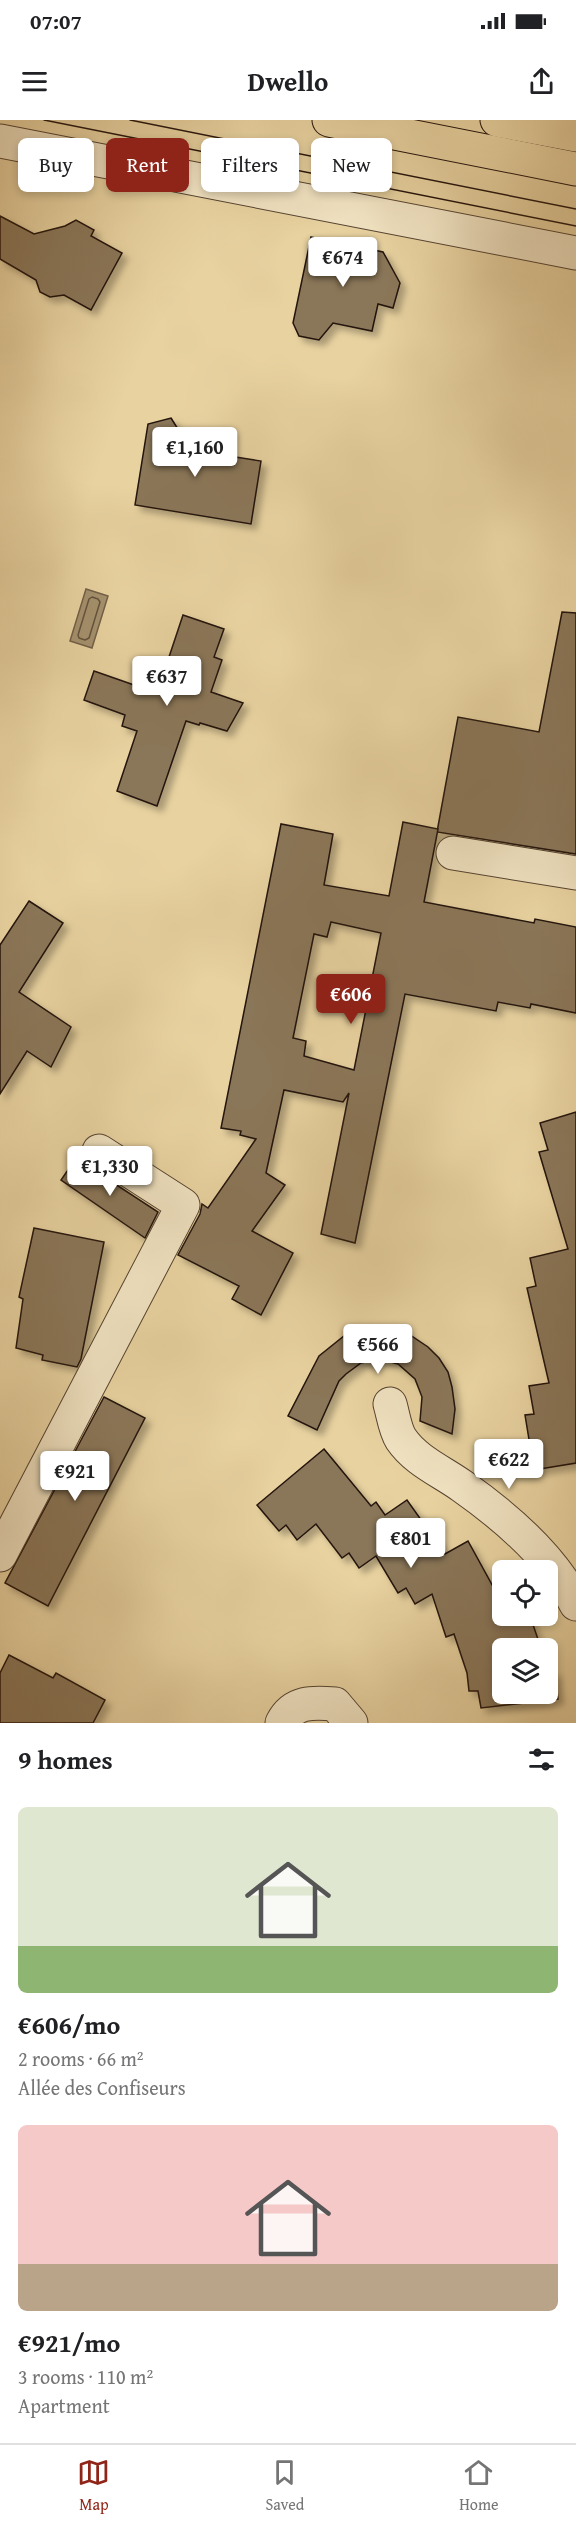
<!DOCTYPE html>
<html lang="en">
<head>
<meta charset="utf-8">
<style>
  body { margin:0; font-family:"Gentium Book Plus",serif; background:#f2f2f2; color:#202124; height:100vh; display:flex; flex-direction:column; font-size:22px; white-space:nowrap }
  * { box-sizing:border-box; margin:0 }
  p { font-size:20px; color:#757577 }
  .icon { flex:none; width:33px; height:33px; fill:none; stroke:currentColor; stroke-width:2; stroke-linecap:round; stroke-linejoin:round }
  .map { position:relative; height:1603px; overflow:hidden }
  .panel { display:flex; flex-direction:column; background:#fff; flex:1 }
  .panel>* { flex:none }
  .top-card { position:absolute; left:18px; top:18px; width:540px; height:54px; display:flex; gap:12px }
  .tools { position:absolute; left:492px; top:1440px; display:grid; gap:12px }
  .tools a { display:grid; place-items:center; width:66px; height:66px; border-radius:9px; background:#fff; box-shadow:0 3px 9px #0003; font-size:30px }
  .price { position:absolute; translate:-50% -51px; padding:0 14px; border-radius:6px; background:#fff; color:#222; font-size:20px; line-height:39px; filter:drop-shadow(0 2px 3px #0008) }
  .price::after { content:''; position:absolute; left:50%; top:36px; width:18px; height:14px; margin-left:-9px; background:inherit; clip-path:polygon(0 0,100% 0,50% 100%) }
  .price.on { background:#8f2418; color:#fff }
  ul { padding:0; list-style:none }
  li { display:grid; align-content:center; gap:12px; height:318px; padding:0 18px }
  li span { display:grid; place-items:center; height:186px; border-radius:9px; color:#555 }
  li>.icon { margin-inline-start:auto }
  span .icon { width:108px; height:108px; fill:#fffc; stroke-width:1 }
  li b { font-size:26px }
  h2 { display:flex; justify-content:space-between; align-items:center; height:72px; padding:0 18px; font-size:26px }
  .tag { padding:0 21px; border-radius:9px; background:#fff; box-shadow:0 3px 9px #0003; font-size:21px; line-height:54px }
  .tag.on { background:#8f2418; color:#fff }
  .status { display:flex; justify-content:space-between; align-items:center; height:42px; padding:0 30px; background:#fff; direction:ltr }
  .status svg { height:16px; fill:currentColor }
  header { display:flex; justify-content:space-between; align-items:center; height:78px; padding:0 18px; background:#fff; font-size:27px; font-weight:700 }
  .dock { display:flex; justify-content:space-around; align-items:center; height:84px; border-top:2px solid #e0e0e0; background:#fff; font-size:16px; color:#757577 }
  .dock a { display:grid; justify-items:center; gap:3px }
  .dock .on { color:#8f2418 }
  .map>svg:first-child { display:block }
  .water { fill:#a5916e; stroke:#715f47; stroke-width:1.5 }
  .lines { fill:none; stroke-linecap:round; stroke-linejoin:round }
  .shore { stroke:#64523d; stroke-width:1.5 }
  .building { fill:#8a7659; stroke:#24130c; stroke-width:1.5; fill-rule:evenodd; filter:url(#shadow) }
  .minor-casing { stroke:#554331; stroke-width:35 }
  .major-casing { stroke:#24130c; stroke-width:35 }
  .minor { stroke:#f0e2c1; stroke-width:33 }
  .major { stroke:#e8d2a0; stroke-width:33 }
  .tram { stroke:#24130c; stroke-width:1.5 }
</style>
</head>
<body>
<div class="status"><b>07:07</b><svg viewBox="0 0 49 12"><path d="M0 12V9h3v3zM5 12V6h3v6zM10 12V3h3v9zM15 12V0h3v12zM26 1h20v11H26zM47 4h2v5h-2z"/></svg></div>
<header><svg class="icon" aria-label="menu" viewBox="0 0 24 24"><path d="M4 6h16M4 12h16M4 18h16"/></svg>Dwello<svg class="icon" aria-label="share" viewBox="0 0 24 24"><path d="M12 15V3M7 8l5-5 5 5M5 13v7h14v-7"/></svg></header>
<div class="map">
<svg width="576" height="1603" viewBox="0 0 576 1603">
  <defs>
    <filter id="shadow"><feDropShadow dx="5.5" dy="5.5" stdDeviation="3" flood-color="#0004"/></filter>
  </defs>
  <rect width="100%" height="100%" fill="#e8d2a0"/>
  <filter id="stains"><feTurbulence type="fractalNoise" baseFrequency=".00333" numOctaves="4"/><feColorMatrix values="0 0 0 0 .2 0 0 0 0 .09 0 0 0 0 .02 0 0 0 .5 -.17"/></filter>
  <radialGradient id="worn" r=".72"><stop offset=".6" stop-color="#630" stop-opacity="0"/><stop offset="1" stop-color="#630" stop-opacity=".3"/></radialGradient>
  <polygon class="water" points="86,469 108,476 92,528 70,521"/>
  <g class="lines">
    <polygon class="shore" points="92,477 98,479 100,482 89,518 85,520 79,518 78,515 89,479"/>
  </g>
  <g class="building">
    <polygon points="0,96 34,114 65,106 76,100 94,110 91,116 122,133 91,190 64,175 50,177 40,172 36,160 0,139"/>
    <polygon points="311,117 383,132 400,163 393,188 378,184 372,211 333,203 319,220 299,216 293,203"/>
    <polygon points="171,298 191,330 261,341 251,404 135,385 148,304"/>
    <polygon points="562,492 576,493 576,734 437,712 458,597 539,612"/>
    <polygon points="183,495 224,509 214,537 222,540 211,572 243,583 227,611 200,603 199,605 186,601 157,686 117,671 137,611 122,606 125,595 84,580 94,551 157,573"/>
    <path d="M 403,702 L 438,709 L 424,782 L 534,803 L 535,799 L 576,807 L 576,893 L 531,884 L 530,888 L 498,882 L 496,891 L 405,874 L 355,1123 L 321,1114 L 349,973 L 343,982 L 284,970 L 266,1053 L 285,1065 L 252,1111 L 293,1133 L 261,1195 L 232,1179 L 239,1166 L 178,1135 L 200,1094 L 202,1084 L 208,1088 L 256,1019 L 240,1015 L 241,1011 L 221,1008 L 281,704 L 333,714 L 324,765 L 389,776 ZM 331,802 L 381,813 L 354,950 L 304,936 L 306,921 L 293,918 L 314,814 L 327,817 Z"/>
    <polygon points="29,781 63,803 19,872 71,907 51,947 27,931 0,974 0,825"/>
    <polygon points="576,992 576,1343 534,1350 525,1295 534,1294 529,1266 549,1263 527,1168 536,1166 530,1138 568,1129 539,1032 548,1030 540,1003"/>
    <polygon points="79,1034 89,1047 158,1092 145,1118 61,1060"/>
    <polygon points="34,1108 104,1122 81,1239 77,1247 42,1240 43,1235 16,1228 23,1179 19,1177"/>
    <polygon points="369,1208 396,1210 410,1215 428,1227 439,1238 448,1252 452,1267 455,1289 452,1314 420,1301 422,1277 415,1259 398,1244 379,1239 361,1243 346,1254 339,1261 317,1310 288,1296 319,1236 344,1216"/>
    <polygon points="104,1277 145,1298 48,1486 5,1463"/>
    <polygon points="324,1329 371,1386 376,1382 385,1395 407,1380 436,1421 438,1420 445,1434 468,1421 502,1483 502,1496 530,1496 541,1528 502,1528 502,1574 548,1574 548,1550 548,1552 555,1551 558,1579 481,1588 478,1571 469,1571 467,1553 454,1514 446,1517 432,1474 415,1484 406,1468 398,1473 376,1436 359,1448 349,1433 342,1438 316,1404 297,1420 286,1405 279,1411 257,1385"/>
    <polygon points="9,1535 53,1558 56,1553 105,1580 93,1603 0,1603 0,1553"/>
  </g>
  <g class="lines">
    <g class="minor-casing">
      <g id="minor">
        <polyline points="0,21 576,133"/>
        <polyline points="453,733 576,753"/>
        <path d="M 390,1284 C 393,1294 395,1310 401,1319 C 416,1341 441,1351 462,1366 C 506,1397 552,1436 576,1484"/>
        <polyline points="0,1435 183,1085 99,1031"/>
        <path d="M 282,1603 C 293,1581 313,1582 335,1584 L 351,1603"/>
      </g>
    </g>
    <g class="major-casing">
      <g id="major">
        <polyline points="329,0 576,49"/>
        <polyline points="497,0 576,15"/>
      </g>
    </g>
    <use href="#minor" class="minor"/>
    <use href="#major" class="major"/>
    <g class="tram">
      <polyline points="44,0 576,106"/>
      <polyline points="130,0 576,89"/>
    </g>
  </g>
  <rect width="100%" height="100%" filter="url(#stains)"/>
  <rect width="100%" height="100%" fill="url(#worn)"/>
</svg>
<div class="tools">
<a><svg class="icon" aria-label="locate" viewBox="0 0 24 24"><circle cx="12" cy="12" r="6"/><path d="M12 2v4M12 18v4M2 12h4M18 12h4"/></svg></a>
<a><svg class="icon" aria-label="layers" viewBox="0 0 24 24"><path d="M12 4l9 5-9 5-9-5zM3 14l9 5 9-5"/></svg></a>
</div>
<b class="price" style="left:343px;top:168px">€674</b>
<b class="price" style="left:195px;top:358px">€1,160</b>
<b class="price" style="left:167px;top:587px">€637</b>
<b class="price on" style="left:351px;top:905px">€606</b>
<b class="price" style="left:110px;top:1077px">€1,330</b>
<b class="price" style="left:378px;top:1255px">€566</b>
<b class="price" style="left:509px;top:1370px">€622</b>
<b class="price" style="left:75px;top:1382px">€921</b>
<b class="price" style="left:411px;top:1449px">€801</b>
<div class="top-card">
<a class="tag">Buy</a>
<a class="tag on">Rent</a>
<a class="tag">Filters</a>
<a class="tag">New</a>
</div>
</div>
<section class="panel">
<h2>9 homes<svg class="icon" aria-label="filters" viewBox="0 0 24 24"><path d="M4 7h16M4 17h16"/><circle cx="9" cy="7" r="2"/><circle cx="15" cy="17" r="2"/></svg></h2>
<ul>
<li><span style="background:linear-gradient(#dfe7d0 75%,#8fb573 0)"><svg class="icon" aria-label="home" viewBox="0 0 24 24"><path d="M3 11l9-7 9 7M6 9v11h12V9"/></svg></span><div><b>€606/mo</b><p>2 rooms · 66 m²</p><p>Allée des Confiseurs</p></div></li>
<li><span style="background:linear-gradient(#f6c9c9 75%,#b9a48a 0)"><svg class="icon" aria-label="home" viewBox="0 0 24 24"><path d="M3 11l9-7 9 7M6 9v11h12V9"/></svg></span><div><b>€921/mo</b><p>3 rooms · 110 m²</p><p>Apartment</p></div></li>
</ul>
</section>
<nav class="dock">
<a class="on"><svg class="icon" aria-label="map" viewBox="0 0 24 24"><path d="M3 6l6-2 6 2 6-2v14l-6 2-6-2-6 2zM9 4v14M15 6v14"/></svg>Map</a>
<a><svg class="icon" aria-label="saved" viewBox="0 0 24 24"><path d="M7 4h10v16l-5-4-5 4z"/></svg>Saved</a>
<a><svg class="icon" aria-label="home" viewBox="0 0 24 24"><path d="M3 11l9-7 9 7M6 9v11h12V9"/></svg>Home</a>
</nav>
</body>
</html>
